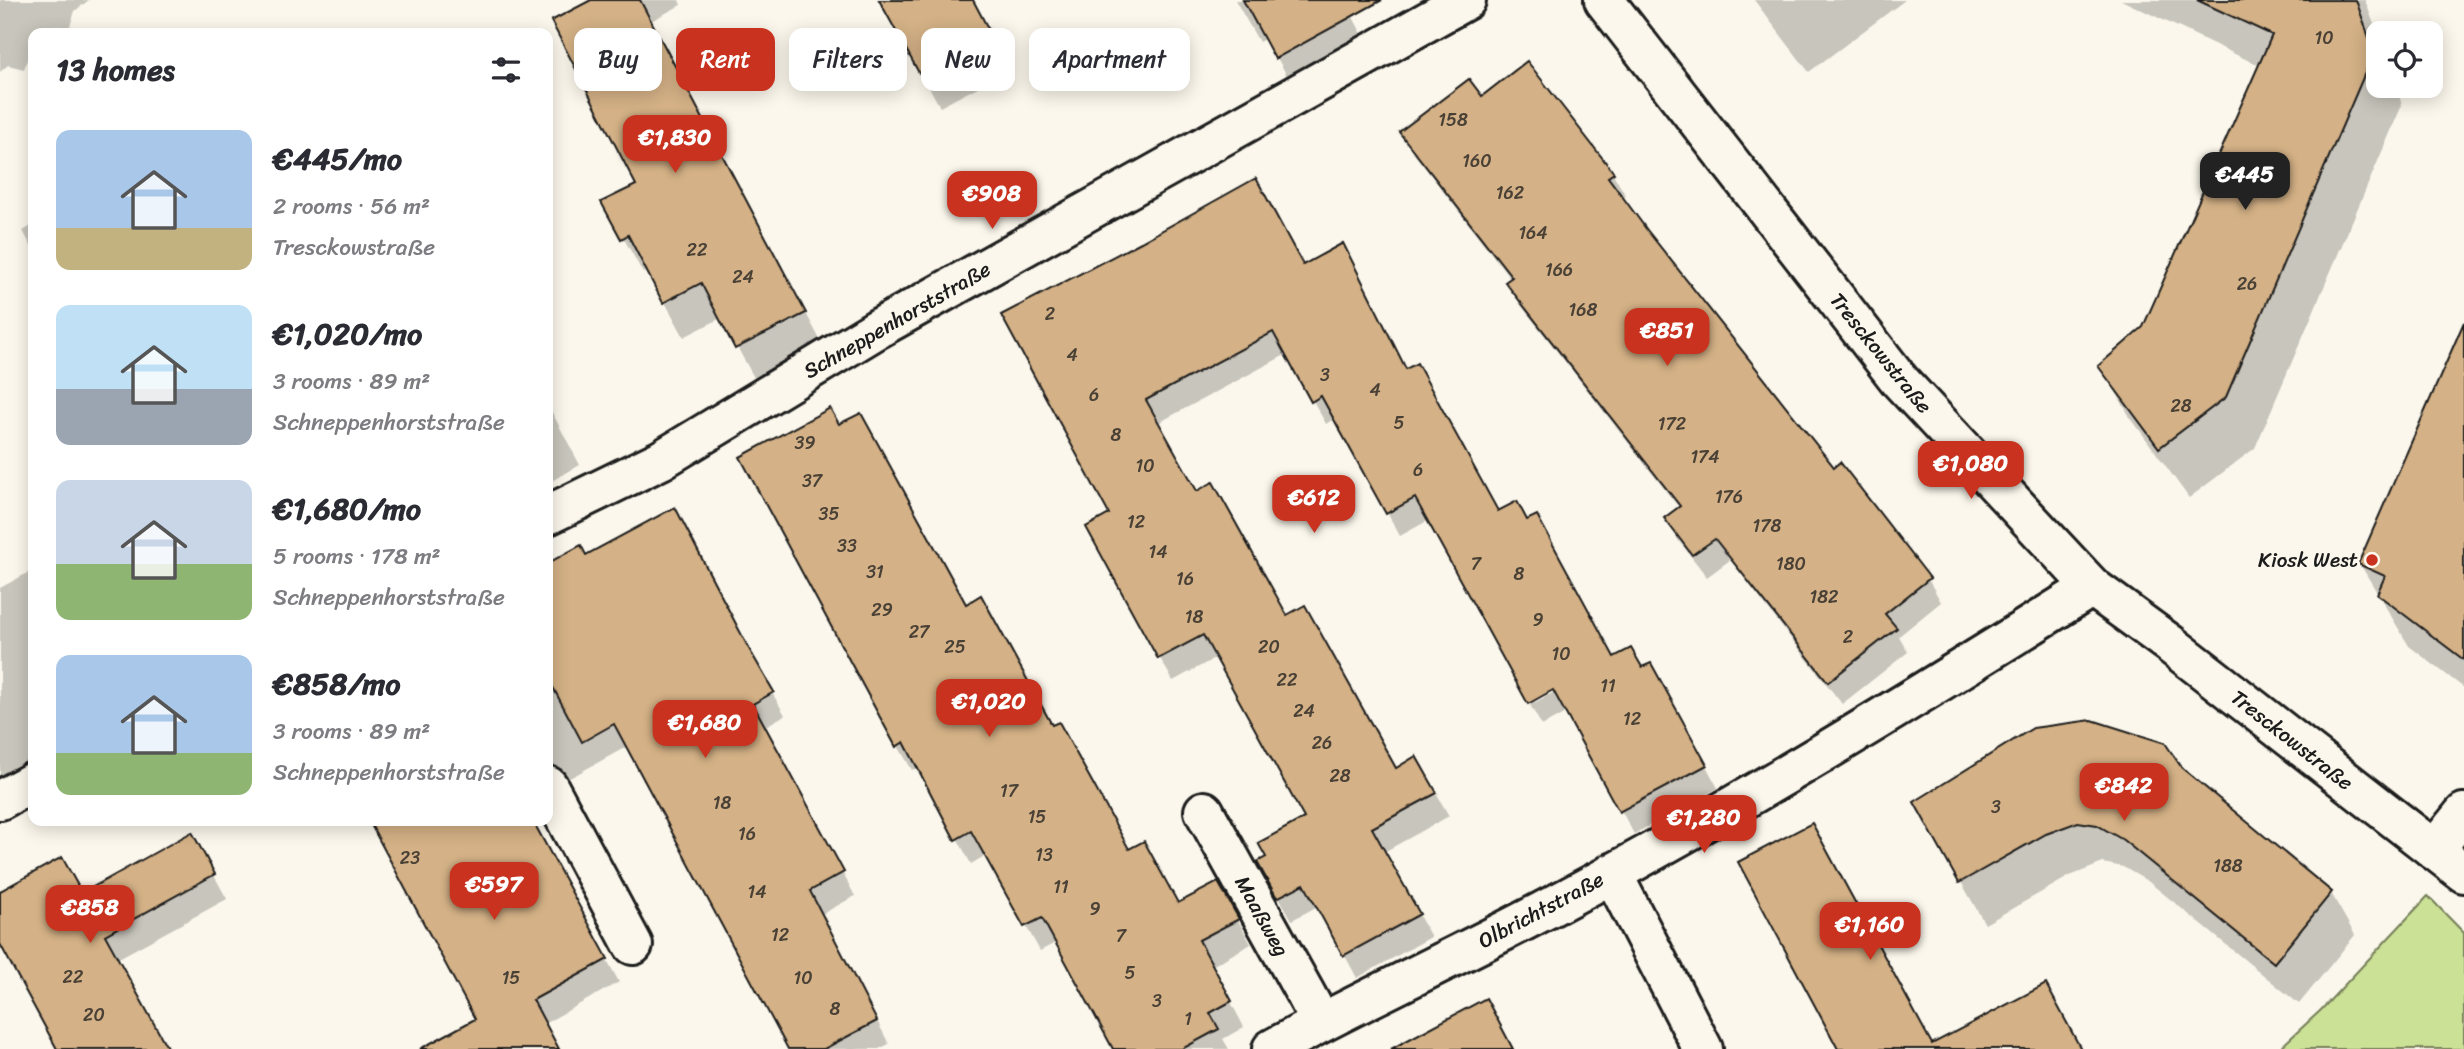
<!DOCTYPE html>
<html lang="en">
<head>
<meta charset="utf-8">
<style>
  body { margin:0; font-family:Sriracha,sans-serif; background:#f2f2f3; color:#2b2b33; height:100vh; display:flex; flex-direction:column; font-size:26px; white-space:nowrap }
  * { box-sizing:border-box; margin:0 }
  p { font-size:23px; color:#7c7c81 }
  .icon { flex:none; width:38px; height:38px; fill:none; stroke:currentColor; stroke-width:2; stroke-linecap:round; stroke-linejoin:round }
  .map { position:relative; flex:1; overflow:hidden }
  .panel { position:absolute; left:28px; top:28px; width:525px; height:798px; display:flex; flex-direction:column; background:#fff; border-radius:14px; box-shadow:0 4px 18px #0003 }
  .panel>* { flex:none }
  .banner { position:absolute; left:574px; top:28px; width:665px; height:63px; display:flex; gap:14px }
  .controls { position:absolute; left:2366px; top:21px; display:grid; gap:14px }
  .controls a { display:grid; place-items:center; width:77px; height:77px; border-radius:14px; background:#fff; box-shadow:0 4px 18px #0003; font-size:35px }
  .price { position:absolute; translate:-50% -60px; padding:0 16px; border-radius:14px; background:#c8321e; color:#fff; font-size:23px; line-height:46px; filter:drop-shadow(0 2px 4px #0008) }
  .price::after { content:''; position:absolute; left:50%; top:42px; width:21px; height:16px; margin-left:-10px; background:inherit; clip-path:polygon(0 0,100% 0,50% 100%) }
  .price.active { background:#222; color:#fff }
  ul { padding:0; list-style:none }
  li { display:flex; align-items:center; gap:21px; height:175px; padding:0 28px }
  li span { display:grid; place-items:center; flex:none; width:196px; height:140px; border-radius:14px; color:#555 }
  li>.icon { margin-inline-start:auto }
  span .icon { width:84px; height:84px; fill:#fffc; stroke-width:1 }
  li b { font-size:30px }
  h2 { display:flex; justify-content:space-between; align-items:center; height:84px; padding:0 28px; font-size:30px }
  .pill { padding:0 24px; border-radius:14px; background:#fff; box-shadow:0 4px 18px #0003; font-size:24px; line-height:63px }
  .pill.active { background:#c8321e; color:#fff }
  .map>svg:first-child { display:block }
  .green { fill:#cbe196; stroke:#747e59; stroke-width:2 }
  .shadow { fill:#0003 }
  .building { fill:#d4b186; stroke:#1c1c1c; stroke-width:2 }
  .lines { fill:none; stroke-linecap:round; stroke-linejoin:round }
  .minor-casing { stroke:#1c1c1c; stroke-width:44 }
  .minor { stroke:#fbf7ec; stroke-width:38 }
  .poi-dot { fill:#c8321e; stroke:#fbf7ec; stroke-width:2.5 }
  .labels { text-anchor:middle; stroke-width:6; stroke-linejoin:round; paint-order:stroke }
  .number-label { font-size:18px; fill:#4a4136 }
  .street-label { font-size:21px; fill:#1c1c1c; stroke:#fbf7ec }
  .poi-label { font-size:21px; fill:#1c1c1c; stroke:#fbf7ec; text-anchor:end }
</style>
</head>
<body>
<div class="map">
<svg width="2464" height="1049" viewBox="0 0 2464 1049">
  <rect width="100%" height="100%" fill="#fbf7ec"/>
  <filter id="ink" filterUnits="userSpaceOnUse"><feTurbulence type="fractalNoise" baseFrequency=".0143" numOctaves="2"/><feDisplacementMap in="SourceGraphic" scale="14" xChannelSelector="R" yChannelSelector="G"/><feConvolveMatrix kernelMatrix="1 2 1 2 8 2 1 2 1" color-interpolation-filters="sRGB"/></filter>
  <g filter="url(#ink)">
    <polygon class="green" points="2428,896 2464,933 2464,1049 2279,1049 2321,1010"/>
    <g class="shadow">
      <polygon points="0,0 89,0 75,11 69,29 56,26 54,33 33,33 33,51 30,52 24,69 8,65 0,72"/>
      <polygon points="595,0 679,0 681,5 651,21 825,349 757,383 721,318 684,337 648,271 643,273 604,203 638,185"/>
      <polygon points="881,0 972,0 1010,70 940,107"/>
      <polygon points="1235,0 1380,0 1352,15 1365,40 1290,81 1266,38 1259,42"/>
      <polygon points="1754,0 1905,0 1809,72"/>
      <polygon points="2121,0 2365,0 2378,35 2378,86 2396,86 2402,105 2255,448 2189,498 2130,417 2101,366 2145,328 2260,66"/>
      <polygon points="1526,64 1613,174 1626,196 1622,199 1833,469 1839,465 1928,579 1941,602 1899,636 1908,652 1842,704 1730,560 1707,577 1679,541 1666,519 1680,509 1520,304 1507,282 1511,279 1415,155 1402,133 1482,98"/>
      <polygon points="33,225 33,250 23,231"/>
      <polygon points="1303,267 1406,370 1498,513 1614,659 1642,669 1663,687 1718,788 1634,834 1567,712 1542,726 1530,705 1562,688 1429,520 1400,536 1335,418 1326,424 1287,354 1158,423 1197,493 1396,770 1416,758 1449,816 1384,852 1431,937 1357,978 1318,906 1292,920 1259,862 1268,858 1306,819 1217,657 1173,681 1160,658 1111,515 1003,316"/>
      <polygon points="2464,327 2464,688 2409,646 2360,564"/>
      <polygon points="548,405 580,465 548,483"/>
      <polygon points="580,548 586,557 760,672 785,715 764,727 855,896 822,914 889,1044 879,1049 790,1049 628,746 548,790 548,564"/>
      <polygon points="33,570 33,757 0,775 0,588"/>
      <polygon points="966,606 1052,727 1128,851 1178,905 1218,884 1251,944 1212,966 1244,1027 1223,1039 1229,1049 1115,1049 1057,942 1040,951 986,855 971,864 919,767 912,770 898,746"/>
      <polygon points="2180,770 2331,893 2355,935 2299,1004 2149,882 2123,867 2103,863 2070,876 1985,924 1916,803"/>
      <polygon points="370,821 531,821 619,982 544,1024 558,1049 460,1049 478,1020"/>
      <polygon points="205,859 227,899 117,959 166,1049 60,1049 0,940 0,893 82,895"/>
    </g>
    <g class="building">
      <polygon points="591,0 640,0 806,313 735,349 701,283 663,303 628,235 621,239 601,202 636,185 551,21"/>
      <polygon points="879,0 973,0 991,34 919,73"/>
      <polygon points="1243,0 1382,0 1275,59"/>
      <polygon points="2197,0 2356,0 2374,52 2226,397 2159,448 2098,366 2143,327 2272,35"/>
      <polygon points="1527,61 1614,173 1608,177 1647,230 1834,467 1840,462 1930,578 1885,614 1897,628 1828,682 1715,539 1692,555 1664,518 1680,506 1505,282 1512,277 1399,132 1469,79 1482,96"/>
      <polygon points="1256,178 1303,265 1343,243 1406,369 1417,363 1498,511 1517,501 1527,520 1537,515 1614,657 1631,648 1642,667 1651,663 1707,765 1619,812 1553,690 1528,704 1415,498 1386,514 1321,396 1311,402 1273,332 1146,400 1197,491 1213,482 1287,615 1305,605 1396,768 1416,756 1437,793 1372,828 1420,914 1343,956 1304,884 1277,898 1257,862 1266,857 1258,843 1304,818 1203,635 1158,659 1086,527 1109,514 1001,315 1141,242"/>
      <polygon points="2464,322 2464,660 2377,594 2385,576 2358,564"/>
      <polygon points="830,408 839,424 861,413 966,604 981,595 1052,725 1059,722 1129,849 1144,841 1178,903 1218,882 1239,919 1199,940 1232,1001 1210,1013 1219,1029 1182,1049 1113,1049 1042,918 1024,927 971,831 955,840 904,742 896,747 740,457"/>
      <polygon points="675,507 748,647 774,692 753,704 844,872 810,891 877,1021 824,1049 788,1049 614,724 582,742 548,678 548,563 581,545 586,555"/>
      <polygon points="2092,720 2165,743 2182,768 2332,892 2274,963 2123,840 2097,825 2078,822 2046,834 1959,883 1914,802 2033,728"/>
      <polygon points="369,821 533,821 608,959 533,1000 559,1049 420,1049 475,1019"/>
      <polygon points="1812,823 1932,1044 2046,984 2081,1049 1838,1049 1738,862"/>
      <polygon points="192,832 215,874 105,935 168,1049 57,1049 0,944 0,891 62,857 82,893"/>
      <polygon points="1486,998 1513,1049 1391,1049"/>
    </g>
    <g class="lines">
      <g class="minor-casing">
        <g id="minor">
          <polyline points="1604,0 1900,381 2092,587 2170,644 2464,873"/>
          <polyline points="548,515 661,460 877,329 1466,0"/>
          <polyline points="548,786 633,945"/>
          <polyline points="0,800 33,782"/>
          <polyline points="1204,811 1321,1022"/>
          <polyline points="2434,850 2464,813"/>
          <polyline points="1612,873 1703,1049"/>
          <path d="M 1272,1049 C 1360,1001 1452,959 1541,912 C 1729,813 1912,700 2092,587"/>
        </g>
      </g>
      <use href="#minor" class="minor"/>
    </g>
  </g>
  <circle class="poi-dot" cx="2372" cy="560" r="7"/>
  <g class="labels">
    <g class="number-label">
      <text x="2324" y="44">10</text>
      <text x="1453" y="126">158</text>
      <text x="1477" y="167">160</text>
      <text x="1510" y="199">162</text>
      <text x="1533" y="239">164</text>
      <text x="697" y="256">22</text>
      <text x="1559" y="276">166</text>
      <text x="743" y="283">24</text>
      <text x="2247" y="290">26</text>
      <text x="1583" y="316">168</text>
      <text x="1050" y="320">2</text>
      <text x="1072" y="361">4</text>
      <text x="1325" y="381">3</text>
      <text x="1375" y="396">4</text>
      <text x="1094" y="401">6</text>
      <text x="2181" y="412">28</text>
      <text x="1399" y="429">5</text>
      <text x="1672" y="430">172</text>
      <text x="1116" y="441">8</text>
      <text x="805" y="449">39</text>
      <text x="1705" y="463">174</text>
      <text x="1145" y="472">10</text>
      <text x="1418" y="476">6</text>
      <text x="812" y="487">37</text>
      <text x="1729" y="503">176</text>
      <text x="829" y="520">35</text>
      <text x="1136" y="528">12</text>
      <text x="1767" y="532">178</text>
      <text x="847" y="552">33</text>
      <text x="1158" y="558">14</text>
      <text x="1476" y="570">7</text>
      <text x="1791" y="570">180</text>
      <text x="875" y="578">31</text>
      <text x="1519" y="580">8</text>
      <text x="1185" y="585">16</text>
      <text x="1824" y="603">182</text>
      <text x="882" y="616">29</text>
      <text x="1194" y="623">18</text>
      <text x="1538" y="626">9</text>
      <text x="919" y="638">27</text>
      <text x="1848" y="643">2</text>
      <text x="955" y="653">25</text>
      <text x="1269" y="653">20</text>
      <text x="1561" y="660">10</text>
      <text x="1287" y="686">22</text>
      <text x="1608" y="692">11</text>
      <text x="1304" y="717">24</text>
      <text x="1632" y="725">12</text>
      <text x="1322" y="749">26</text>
      <text x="1340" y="782">28</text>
      <text x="1009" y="797">17</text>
      <text x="722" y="809">18</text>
      <text x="1996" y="813">3</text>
      <text x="1037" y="823">15</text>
      <text x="747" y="840">16</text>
      <text x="1044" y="861">13</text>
      <text x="410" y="864">23</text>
      <text x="2228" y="872">188</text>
      <text x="1061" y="893">11</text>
      <text x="757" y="898">14</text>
      <text x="1095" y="915">9</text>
      <text x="780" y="941">12</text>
      <text x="1121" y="942">7</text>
      <text x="1130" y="979">5</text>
      <text x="73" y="983">22</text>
      <text x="511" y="984">15</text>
      <text x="803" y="984">10</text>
      <text x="1157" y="1007">3</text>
      <text x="835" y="1015">8</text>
      <text x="94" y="1021">20</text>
      <text x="1188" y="1025">1</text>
    </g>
    <g class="street-label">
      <text transform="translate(897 320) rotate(-30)" y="7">Schneppenhorststraße</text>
      <text transform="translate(1881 353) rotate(51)" y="7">Tresckowstraße</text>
      <text transform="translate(2292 740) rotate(38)" y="7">Tresckowstraße</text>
      <text transform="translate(1541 910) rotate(-28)" y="7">Olbrichtstraße</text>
      <text transform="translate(1262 916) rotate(61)" y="7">Maaßweg</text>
    </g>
    <g class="poi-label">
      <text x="2358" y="567">Kiosk West</text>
    </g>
  </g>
</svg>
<div class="controls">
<a><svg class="icon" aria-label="locate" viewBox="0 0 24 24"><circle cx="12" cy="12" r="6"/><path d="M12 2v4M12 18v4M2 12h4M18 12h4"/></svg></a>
</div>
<b class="price" style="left:675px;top:175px">€1,830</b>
<b class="price active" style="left:2245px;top:212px">€445</b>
<b class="price" style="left:992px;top:231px">€908</b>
<b class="price" style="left:1667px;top:368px">€851</b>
<b class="price" style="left:1971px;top:501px">€1,080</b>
<b class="price" style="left:1314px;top:535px">€612</b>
<b class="price" style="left:989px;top:739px">€1,020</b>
<b class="price" style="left:705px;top:760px">€1,680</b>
<b class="price" style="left:2124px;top:823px">€842</b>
<b class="price" style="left:1704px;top:855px">€1,280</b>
<b class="price" style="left:494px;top:922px">€597</b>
<b class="price" style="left:90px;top:945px">€858</b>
<b class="price" style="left:1870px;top:962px">€1,160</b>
<div class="banner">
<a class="pill">Buy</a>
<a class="pill active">Rent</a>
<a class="pill">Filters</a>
<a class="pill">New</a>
<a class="pill">Apartment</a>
</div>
<section class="panel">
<h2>13 homes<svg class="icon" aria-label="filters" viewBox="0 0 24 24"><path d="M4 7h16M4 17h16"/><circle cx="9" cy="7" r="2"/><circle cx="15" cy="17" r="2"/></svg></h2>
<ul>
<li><span style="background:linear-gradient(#a9c7e8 70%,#c2b280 0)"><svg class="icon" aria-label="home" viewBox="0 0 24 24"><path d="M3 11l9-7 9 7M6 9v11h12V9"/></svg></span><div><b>€445/mo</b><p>2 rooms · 56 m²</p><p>Tresckowstraße</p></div></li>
<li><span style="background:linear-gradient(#bfe0f5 60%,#9aa5b1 0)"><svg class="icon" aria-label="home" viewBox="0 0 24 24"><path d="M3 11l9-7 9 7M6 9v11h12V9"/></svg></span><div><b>€1,020/mo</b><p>3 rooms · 89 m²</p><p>Schneppenhorststraße</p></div></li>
<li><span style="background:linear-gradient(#c9d6e8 60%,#8fb573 0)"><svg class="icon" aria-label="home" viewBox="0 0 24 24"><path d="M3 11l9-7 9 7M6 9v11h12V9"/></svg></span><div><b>€1,680/mo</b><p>5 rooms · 178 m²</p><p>Schneppenhorststraße</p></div></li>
<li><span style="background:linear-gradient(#a9c7e8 70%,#8fb573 0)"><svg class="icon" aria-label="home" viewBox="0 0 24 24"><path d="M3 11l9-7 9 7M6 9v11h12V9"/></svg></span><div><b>€858/mo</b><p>3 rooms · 89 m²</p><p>Schneppenhorststraße</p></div></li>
</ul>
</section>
</div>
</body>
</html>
